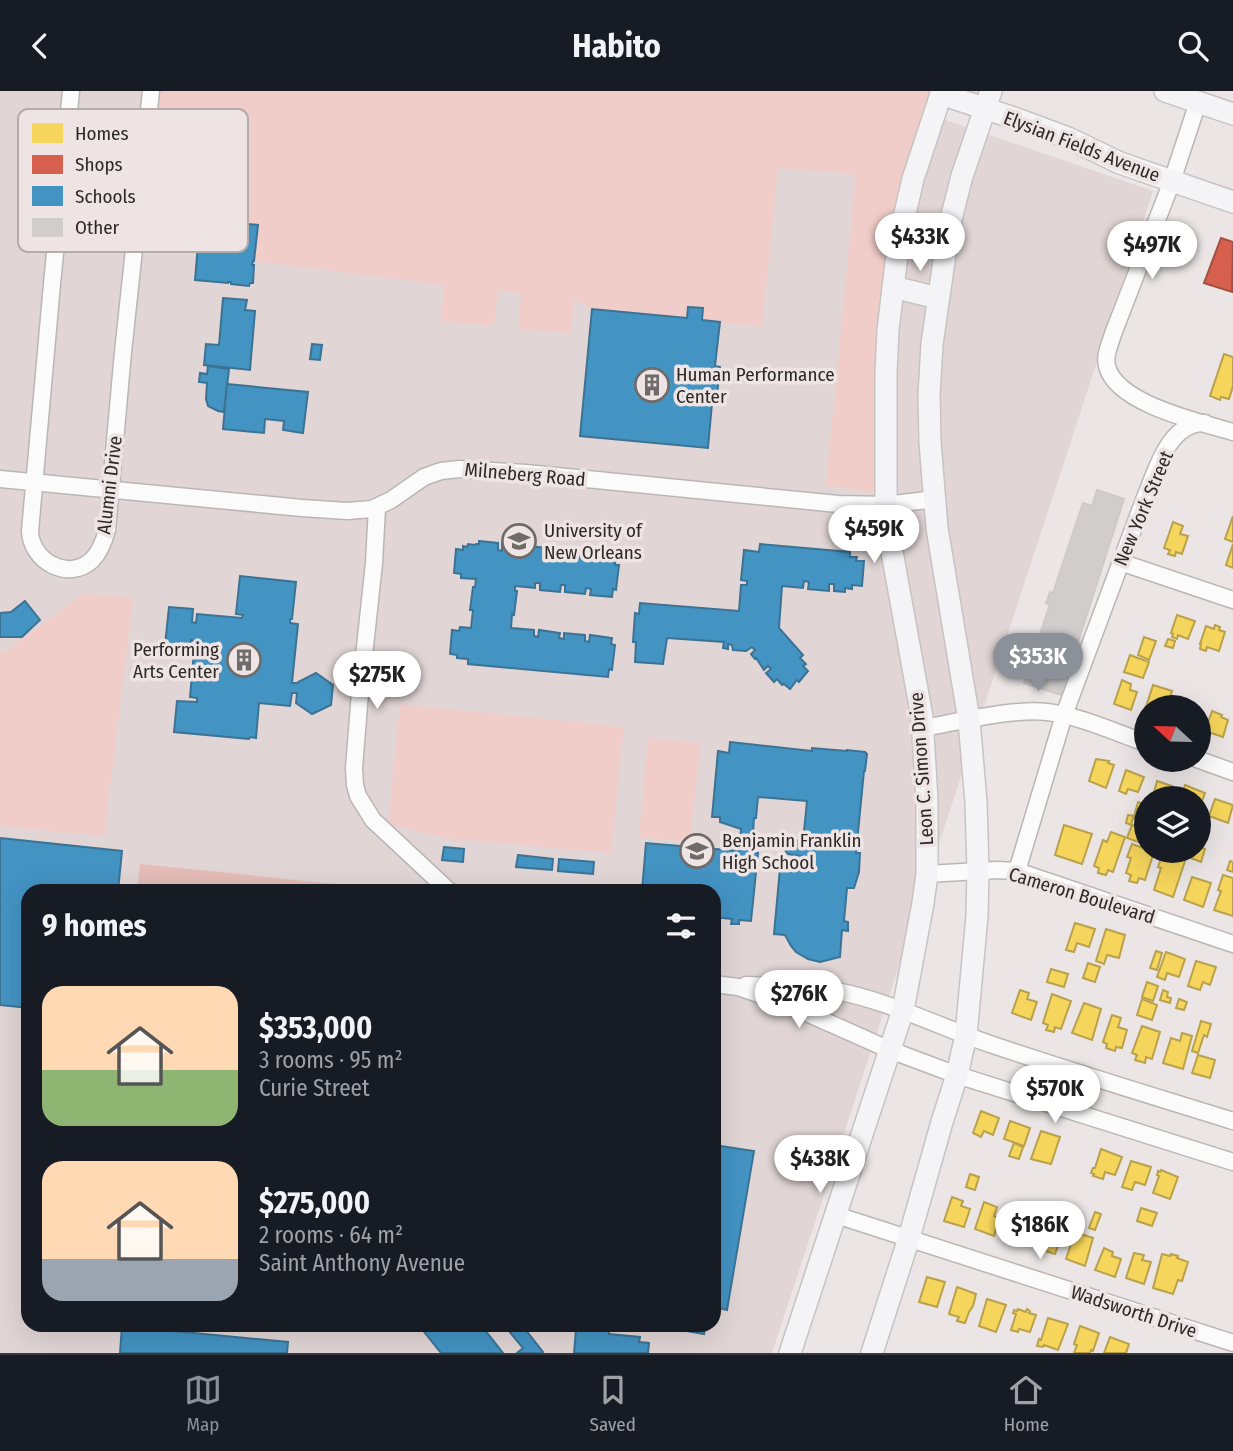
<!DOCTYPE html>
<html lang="en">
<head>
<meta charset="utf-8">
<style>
  body { margin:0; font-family:"Fira Sans Condensed",sans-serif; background:#242831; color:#f1f3f6; height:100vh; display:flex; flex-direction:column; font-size:26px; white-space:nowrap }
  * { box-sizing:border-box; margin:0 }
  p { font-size:23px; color:#9ea1a6 }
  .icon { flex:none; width:38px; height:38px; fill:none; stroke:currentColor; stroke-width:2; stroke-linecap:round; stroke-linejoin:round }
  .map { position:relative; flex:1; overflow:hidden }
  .side { position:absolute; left:21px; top:793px; width:700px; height:448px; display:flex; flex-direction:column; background:#171b24; border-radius:21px; box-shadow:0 7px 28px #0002 }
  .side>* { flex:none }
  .needle { width:46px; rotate:292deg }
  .controls { position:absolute; left:1134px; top:604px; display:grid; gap:14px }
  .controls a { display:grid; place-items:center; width:77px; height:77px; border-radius:50%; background:#171b24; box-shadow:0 7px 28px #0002; font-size:35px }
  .price { position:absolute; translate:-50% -60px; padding:0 16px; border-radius:24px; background:#fff; color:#222; font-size:23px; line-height:46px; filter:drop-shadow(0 2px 4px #0008) }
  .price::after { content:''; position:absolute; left:50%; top:42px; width:21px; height:16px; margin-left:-10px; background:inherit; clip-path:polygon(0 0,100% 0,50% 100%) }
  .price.current { background:#8c9099; color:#fff }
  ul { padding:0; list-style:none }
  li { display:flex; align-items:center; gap:21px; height:175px; padding:0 21px }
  li span { display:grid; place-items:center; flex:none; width:196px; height:140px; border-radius:21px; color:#555 }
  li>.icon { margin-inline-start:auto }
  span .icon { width:84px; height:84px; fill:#fffc; stroke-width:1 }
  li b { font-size:30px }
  h2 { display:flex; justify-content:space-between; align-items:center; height:84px; padding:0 21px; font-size:30px }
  header { display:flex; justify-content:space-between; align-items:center; height:91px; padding:0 21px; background:#171b24; font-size:32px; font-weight:700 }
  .tab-bar { display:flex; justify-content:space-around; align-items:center; height:98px; border-top:2px solid #363941; background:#171b24; font-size:19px; color:#9ea1a6 }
  .tab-bar a { display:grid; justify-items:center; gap:4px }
  .tab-bar .current { color:#8c9099 }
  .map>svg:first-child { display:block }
  .built { fill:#e1d6d5; fill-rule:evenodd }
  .green { fill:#f0cdc8 }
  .forest { fill:#e5bcb7 }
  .homes { fill:#f6d55c; stroke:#b9a14c; stroke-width:2 }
  .shops { fill:#d6604d; stroke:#a35042; stroke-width:2 }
  .schools { fill:#4393c3; stroke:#3c7394; stroke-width:2 }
  .building { fill:#d0cdcc; stroke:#cecaca; stroke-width:2 }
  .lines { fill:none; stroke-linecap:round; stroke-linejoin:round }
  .minor-casing { stroke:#bab6b6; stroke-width:19 }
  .major-casing { stroke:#c6c3c2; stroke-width:24 }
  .minor { stroke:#fcfbfb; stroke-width:16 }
  .major { stroke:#f4f4f7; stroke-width:21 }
  .labels { text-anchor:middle; stroke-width:7; stroke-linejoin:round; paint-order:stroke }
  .street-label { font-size:19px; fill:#2c2928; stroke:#ede4e3 }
  .poi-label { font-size:19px; fill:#2c2928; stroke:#ede4e3; text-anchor:start }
  .key { fill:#ede4e3; stroke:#b3acab; stroke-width:2 }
  .key-label { font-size:19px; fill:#2c2928 }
</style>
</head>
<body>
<header><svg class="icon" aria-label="back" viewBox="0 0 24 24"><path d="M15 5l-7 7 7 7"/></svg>Habito<svg class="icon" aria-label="search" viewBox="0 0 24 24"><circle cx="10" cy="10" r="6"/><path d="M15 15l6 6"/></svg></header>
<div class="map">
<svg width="1233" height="1262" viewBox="0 0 1233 1262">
  <rect width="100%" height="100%" fill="#ebe6e5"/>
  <path class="built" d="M 0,0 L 861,0 L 1153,100 L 772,1262 L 0,1262 ZM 28,800 L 714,800 L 714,1234 L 28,1234 Z"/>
  <g class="green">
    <polygon points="151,0 991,0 985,18 941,4 903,131 886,401 874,402 826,394 856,83 778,77 762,236 702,229 703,217 688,216 687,227 592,218 574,207 571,242 519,238 521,202 498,199 494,235 441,230 444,194 254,170 257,134 237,132 234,156 199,153 198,160 134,156"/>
    <polygon points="84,502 133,507 104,745 0,735 0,560 6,560"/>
    <polygon points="400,613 624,636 611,762 445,747 388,733"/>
    <polygon points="648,647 700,652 690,751 639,746"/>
  </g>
  <polygon class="forest" points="140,773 404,800 137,800"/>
  <g class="homes">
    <polygon points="1224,263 1233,266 1233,295 1229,308 1221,306 1220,309 1210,305"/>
    <polygon points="1233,425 1233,451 1225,448"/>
    <polygon points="1173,431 1183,435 1180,443 1188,445 1182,463 1176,461 1175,465 1168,463 1170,459 1164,457"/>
    <polygon points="1233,453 1233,477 1226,474"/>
    <polygon points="1177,524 1195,530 1188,548 1178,544 1177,548 1172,546 1173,543 1171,542"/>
    <polygon points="1215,534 1220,536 1219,539 1225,541 1219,560 1207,556 1206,560 1200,558 1201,553 1200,553 1206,535 1214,538"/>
    <polygon points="1144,546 1156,550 1149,569 1138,564"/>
    <polygon points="1168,548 1175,550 1173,557 1165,555"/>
    <polygon points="1130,564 1149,571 1143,587 1124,581"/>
    <polygon points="1122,589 1131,593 1130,599 1137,601 1131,619 1114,613"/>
    <polygon points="1153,594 1172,600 1167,616 1146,616 1146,622 1144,622"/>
    <polygon points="1212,620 1222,624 1221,626 1228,629 1223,646 1205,640"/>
    <polygon points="1096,668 1109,670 1108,672 1114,674 1106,697 1089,690"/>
    <polygon points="1126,679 1144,686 1138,701 1128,698 1126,703 1119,700"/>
    <polygon points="1157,690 1172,695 1169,707 1154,707 1153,705"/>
    <polygon points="1185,694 1205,702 1199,718 1199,707 1180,707"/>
    <polygon points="1215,708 1233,714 1228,732 1209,725"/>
    <polygon points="1138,711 1146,714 1141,730 1133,727 1131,734 1126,732 1128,724 1134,725"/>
    <polygon points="1064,734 1092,743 1082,773 1055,764"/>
    <polygon points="1132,734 1146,739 1141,752 1127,747"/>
    <polygon points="1111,741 1125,746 1113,781 1108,779 1106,784 1098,782 1099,777 1094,775 1103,749 1107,751"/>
    <polygon points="1132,753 1146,758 1146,760 1154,761 1145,789 1139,787 1137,792 1129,790 1131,784 1126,782 1131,767 1127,766"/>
    <polygon points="1199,756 1205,758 1201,771 1188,766 1191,760 1199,760"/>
    <polygon points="1163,762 1174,766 1174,764 1179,765 1178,767 1185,770 1173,806 1154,799 1161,777 1158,776"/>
    <polygon points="1230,770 1233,771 1233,781 1227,779"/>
    <polygon points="1223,784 1233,787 1233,825 1214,819 1221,800 1218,799"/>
    <polygon points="1192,786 1211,792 1203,816 1184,809"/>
    <polygon points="1075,832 1095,838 1089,856 1077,852 1074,861 1066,859"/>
    <polygon points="1106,838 1125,844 1119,867 1107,864 1104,873 1096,870"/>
    <polygon points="1156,860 1162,862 1157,879 1150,877"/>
    <polygon points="1166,861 1185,868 1179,886 1167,882 1165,889 1157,886"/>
    <polygon points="1196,870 1216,876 1210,894 1203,891 1200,899 1188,895"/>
    <polygon points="1088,872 1100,876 1095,891 1083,887"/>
    <polygon points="1051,878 1068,883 1064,896 1047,891"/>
    <polygon points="1147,891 1158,895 1153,910 1142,906"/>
    <polygon points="1020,899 1029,902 1027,908 1037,911 1031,929 1012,922"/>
    <polygon points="1163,899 1168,901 1167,906 1171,907 1170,912 1160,909"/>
    <polygon points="1052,903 1071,910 1061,938 1055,936 1054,941 1046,939 1048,934 1043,932"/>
    <polygon points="1142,908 1157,914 1152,929 1137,924"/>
    <polygon points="1179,908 1187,911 1184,919 1176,917"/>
    <polygon points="1084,912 1101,918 1092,949 1072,942"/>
    <polygon points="1112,924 1121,927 1118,936 1127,939 1122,957 1116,956 1115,960 1106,957 1107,953 1103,951"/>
    <polygon points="1201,930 1211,933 1207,946 1204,944 1198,962 1192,960"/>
    <polygon points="1142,935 1160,941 1152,968 1146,966 1145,972 1135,969 1137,964 1132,962"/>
    <polygon points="1182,942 1192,945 1183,978 1163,972 1171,947 1180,950"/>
    <polygon points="1198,964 1215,969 1210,987 1192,982"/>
    <polygon points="981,1020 999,1027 993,1044 984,1040 981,1046 973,1042"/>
    <polygon points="1010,1030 1030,1037 1024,1055 1004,1048"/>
    <polygon points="1041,1040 1060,1046 1051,1073 1031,1068"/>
    <polygon points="1014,1052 1023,1056 1019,1068 1009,1065"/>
    <polygon points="1101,1058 1122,1066 1115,1084 1105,1081 1103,1088 1093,1085 1094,1083 1091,1082 1093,1077 1095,1077"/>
    <polygon points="1131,1070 1151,1076 1145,1094 1135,1091 1132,1099 1122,1096"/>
    <polygon points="1161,1079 1178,1086 1170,1108 1153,1102 1159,1085 1157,1084 1158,1080 1160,1081"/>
    <polygon points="970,1083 979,1086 975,1099 966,1096"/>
    <polygon points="952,1106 963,1110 961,1115 970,1118 964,1136 944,1130"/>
    <polygon points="984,1111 997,1116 994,1125 999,1127 994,1145 975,1138"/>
    <polygon points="1141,1117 1157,1122 1152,1135 1137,1130"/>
    <polygon points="1095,1121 1101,1123 1095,1139 1089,1137"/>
    <polygon points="1011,1130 1031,1136 1025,1154 1006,1147"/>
    <polygon points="1042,1139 1061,1146 1055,1163 1036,1157"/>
    <polygon points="1068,1139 1093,1147 1085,1175 1066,1168 1071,1153 1064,1150"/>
    <polygon points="1104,1157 1113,1161 1112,1165 1121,1168 1115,1186 1095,1179"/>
    <polygon points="1134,1162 1144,1164 1142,1169 1151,1171 1144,1193 1126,1187"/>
    <polygon points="1162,1163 1170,1165 1171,1163 1178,1165 1177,1167 1188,1171 1182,1190 1178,1189 1173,1203 1153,1197"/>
    <polygon points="927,1186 945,1191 937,1216 919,1211"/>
    <polygon points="957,1196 976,1203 973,1215 969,1221 965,1232 957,1230 959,1226 949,1223"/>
    <polygon points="987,1208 1006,1214 996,1241 979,1235"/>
    <polygon points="1018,1218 1026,1221 1027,1218 1030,1220 1029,1222 1036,1224 1030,1241 1019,1238 1018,1241 1011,1239 1016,1223 1013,1222 1014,1219 1017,1220"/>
    <polygon points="1048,1227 1068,1233 1058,1259 1044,1254 1043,1256 1037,1255 1039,1248 1041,1249"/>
    <polygon points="1080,1235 1099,1242 1093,1260 1091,1259 1090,1262 1074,1262 1077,1254 1074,1253"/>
    <polygon points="1110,1246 1129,1253 1126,1262 1104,1262"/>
  </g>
  <polygon class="shops" points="1221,147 1233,151 1232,201 1204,192"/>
  <g class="schools">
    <polygon points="237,132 258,134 254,170 253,170 252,174 254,174 253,192 250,192 249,195 231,193 231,191 228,191 228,192 195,189 198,153 234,156"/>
    <polygon points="223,207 247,209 245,219 255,220 250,279 204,274 206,253 219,254"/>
    <polygon points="688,216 703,217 702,229 720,231 715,275 720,276 716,313 712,312 708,357 580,345 592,218 687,227"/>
    <polygon points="312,253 322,254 320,269 310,268"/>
    <polygon points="208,275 229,278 224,321 218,320 208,315 206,308 207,292 199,291 200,282 207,283"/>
    <polygon points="227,293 308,301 303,342 283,339 284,330 265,328 264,342 223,338"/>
    <polygon points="479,450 498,452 498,459 502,460 502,453 523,455 522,464 527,465 528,455 548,457 548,464 552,465 553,458 574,459 573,467 578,468 579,460 598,462 598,464 603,465 603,462 616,464 615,474 619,474 616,499 613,498 612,506 590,504 591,498 586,497 585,503 565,501 565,494 561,494 560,501 540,499 540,492 535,492 535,497 515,495 515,500 517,500 514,524 512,523 511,537 534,539 534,545 538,546 539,539 560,542 559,547 564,548 564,542 585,544 585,550 589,551 590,544 612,547 611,553 615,554 612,579 609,578 608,586 468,573 468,568 457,567 457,564 450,563 452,539 459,540 460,536 471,537 473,519 470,519 473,496 475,496 476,488 461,487 461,483 454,482 456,458 463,459 463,455 467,456 468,453 475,454 476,453 479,453"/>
    <polygon points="760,453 850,461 850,466 857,466 856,470 864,470 862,495 852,494 852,498 845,497 845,501 834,500 834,493 829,493 829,500 808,498 809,491 804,490 803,497 782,495 779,537 803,564 800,567 806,573 803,575 808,580 799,591 797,589 790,598 784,593 782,594 777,588 774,591 766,582 771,578 768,575 764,579 756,567 755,568 751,563 755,559 752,556 746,560 733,559 732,554 728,553 728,558 723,557 724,551 667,547 663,573 635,571 636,551 633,551 635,522 639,523 640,512 739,520 741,494 747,494 747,490 741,489 744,459 759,461"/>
    <polygon points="240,485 296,491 292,528 290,528 290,532 298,533 292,592 298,592 298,591 316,582 333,594 331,614 312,623 296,612 297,602 292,602 290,615 259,612 256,647 250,646 249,648 174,641 177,610 197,611 197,607 190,606 195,550 191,549 190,556 165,554 169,516 193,518 192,531 196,532 197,523 242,527 243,524 236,523"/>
    <polygon points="25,510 40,529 22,546 0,546 0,522 11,521"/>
    <polygon points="730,651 812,660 812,657 847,660 847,659 865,661 867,663 865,680 864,680 856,762 860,762 859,781 854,797 847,797 844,830 848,831 848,840 842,839 840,866 820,871 808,868 796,861 791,855 785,844 774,843 780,777 800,779 801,765 788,763 786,761 785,755 789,749 803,750 807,710 758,706 756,727 754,727 753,742 750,742 748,762 758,762 751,830 739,829 739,833 731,833 732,828 714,826 714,800 642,800 646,752 739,760 741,738 720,731 720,726 712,726 718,660 729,662"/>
    <polygon points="0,747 122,760 118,800 28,800 28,917 0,914"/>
    <polygon points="444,756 464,758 463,771 442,769"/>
    <polygon points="518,764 553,768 552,779 516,776"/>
    <polygon points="559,768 594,771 593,783 558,780"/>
    <polygon points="714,1054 754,1060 727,1219 714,1216"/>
    <polygon points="187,1234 199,1234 198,1239 186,1238"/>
    <polygon points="425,1234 481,1234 503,1262 441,1262 421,1237"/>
    <polygon points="504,1234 532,1234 525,1238 543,1261 541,1262 517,1262 523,1257"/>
    <polygon points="573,1234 610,1234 609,1243 640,1246 639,1251 649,1252 648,1262 574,1262 576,1239 572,1238"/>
    <polygon points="671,1234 706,1234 704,1243 670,1237"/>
    <polygon points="122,1235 288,1251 287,1262 120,1262"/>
  </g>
  <polygon class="building" points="1097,399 1124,408 1061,604 1024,592 1050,513 1046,512 1050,501 1053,502 1083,412 1092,415"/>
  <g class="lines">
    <g class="minor-casing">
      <g id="minor">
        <path d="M 71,0 L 52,193 L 30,440 C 31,470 68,491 92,469 C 100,461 104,450 107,439 L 123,261 L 151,0"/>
        <path d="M 1198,11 L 1172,90 L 1113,243 C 1110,253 1104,265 1107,275 C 1116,313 1200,331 1233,341"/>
        <polyline points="0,388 302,417 347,420 372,418 391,409 424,386 441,380 459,378 526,382 838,413 886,414 935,408"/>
        <polyline points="377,417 374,472 360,602 354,677 355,694 358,705 373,729 449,800"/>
        <polyline points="1120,471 1233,509"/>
        <path d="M 923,637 C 958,631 1013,617 1047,621 C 1077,624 1117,642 1146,652"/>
        <polyline points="1197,668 1233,681"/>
        <path d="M 1017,780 L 1064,624 L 1144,409 C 1156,381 1168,331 1205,332"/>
        <polyline points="927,783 997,779 1017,780 1233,853"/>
        <polyline points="714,893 738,896 782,911 890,959 957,984 1233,1071"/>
        <path d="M 746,894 C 775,895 803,894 831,899 C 888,909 939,936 993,954 C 1073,981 1153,1005 1233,1030"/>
        <polyline points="836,1124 1233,1252"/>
      </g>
    </g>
    <g class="major-casing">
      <g id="major">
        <polyline points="1165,0 1233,23"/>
        <polyline points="941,3 1017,28 1068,47 1120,72 1233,111"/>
        <polyline points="893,196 938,207"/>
        <polyline points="790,1262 903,919 923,812 927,783 927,710 922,626 890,450 886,414 886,281 888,239 896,172 903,131 913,88 942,0"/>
        <polyline points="872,1262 909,1147 942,1031 957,984 966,944 977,825 978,780 976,711 969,629 937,437 930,351 929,304 932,253 949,136 962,85 991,0"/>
      </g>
    </g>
    <use href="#minor" class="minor"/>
    <use href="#major" class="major"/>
  </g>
  <defs>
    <g id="building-ring" transform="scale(1.75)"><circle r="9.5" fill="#ede4e3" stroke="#6f6b6a" stroke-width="1.5"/><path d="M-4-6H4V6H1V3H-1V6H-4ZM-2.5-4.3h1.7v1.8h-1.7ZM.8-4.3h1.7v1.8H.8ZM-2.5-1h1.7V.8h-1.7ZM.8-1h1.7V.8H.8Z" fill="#6f6b6a"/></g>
    <g id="university-ring" transform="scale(1.75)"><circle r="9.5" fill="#ede4e3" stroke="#6f6b6a" stroke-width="1.5"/><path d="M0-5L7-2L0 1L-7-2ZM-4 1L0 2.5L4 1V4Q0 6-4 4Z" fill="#6f6b6a"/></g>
    <g id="school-ring" transform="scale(1.75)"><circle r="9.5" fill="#ede4e3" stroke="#6f6b6a" stroke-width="1.5"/><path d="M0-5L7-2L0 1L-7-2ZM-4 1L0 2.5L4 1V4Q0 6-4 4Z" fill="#6f6b6a"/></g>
  </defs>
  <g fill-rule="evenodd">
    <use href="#building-ring" x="652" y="294"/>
    <use href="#university-ring" x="519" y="450"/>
    <use href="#building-ring" x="244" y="569"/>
    <use href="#school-ring" x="697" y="760"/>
  </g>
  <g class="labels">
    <g class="street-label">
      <text transform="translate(1082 55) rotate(21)" y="7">Elysian Fields Avenue</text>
      <text transform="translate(525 383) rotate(5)" y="7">Milneberg Road</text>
      <text transform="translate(109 394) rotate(-83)" y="7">Alumni Drive</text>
      <text transform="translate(1143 417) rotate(-67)" y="7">New York Street</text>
      <text transform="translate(921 678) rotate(-94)" y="7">Leon C. Simon Drive</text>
      <text transform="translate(1082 804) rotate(17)" y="7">Cameron Boulevard</text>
      <text transform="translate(1134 1220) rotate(18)" y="7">Wadsworth Drive</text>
    </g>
    <g class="poi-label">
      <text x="676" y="290">Human Performance<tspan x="676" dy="22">Center</tspan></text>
      <text x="544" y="446">University of<tspan x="544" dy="22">New Orleans</tspan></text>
      <text x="219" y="565" text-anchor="end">Performing<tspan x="219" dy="22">Arts Center</tspan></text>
      <text x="722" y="756">Benjamin Franklin<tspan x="722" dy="22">High School</tspan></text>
    </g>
  </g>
  <rect x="18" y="18" width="230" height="143" rx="10" class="key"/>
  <rect x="32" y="32" width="31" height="20" fill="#f6d55c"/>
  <rect x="32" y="64" width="31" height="19" fill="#d6604d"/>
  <rect x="32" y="95" width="31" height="20" fill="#4393c3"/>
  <rect x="32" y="127" width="31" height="19" fill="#d0cdcc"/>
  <g class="key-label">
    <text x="75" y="49">Homes</text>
    <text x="75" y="80">Shops</text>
    <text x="75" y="112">Schools</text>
    <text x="75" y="143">Other</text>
  </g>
</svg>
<div class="controls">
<a><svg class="needle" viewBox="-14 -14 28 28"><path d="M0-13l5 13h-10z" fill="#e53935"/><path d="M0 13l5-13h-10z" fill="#9ea1a6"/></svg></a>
<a><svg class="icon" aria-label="layers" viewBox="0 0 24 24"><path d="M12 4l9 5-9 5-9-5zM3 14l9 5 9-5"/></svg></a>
</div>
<b class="price" style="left:920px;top:182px">$433K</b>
<b class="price" style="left:1152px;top:190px">$497K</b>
<b class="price" style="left:874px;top:474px">$459K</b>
<b class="price current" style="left:1038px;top:602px">$353K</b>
<b class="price" style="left:377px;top:620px">$275K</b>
<b class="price" style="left:799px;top:939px">$276K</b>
<b class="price" style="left:1055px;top:1034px">$570K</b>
<b class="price" style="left:820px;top:1104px">$438K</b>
<b class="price" style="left:1040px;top:1170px">$186K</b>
<section class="side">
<h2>9 homes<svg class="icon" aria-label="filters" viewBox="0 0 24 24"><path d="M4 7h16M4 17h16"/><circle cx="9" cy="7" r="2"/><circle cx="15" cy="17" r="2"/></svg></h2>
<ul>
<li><span style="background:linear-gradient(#ffd9b3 60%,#8fb573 0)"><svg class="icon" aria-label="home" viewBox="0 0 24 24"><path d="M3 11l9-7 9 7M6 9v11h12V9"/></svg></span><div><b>$353,000</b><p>3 rooms · 95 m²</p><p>Curie Street</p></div></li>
<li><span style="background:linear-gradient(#ffd9b3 70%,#9aa5b1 0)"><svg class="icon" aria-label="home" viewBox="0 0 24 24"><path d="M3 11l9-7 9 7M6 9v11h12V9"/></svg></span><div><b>$275,000</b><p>2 rooms · 64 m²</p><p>Saint Anthony Avenue</p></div></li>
</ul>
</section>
</div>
<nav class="tab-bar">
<a class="current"><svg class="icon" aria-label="map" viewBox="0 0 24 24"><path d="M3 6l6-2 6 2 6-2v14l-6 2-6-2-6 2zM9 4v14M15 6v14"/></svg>Map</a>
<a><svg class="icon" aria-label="saved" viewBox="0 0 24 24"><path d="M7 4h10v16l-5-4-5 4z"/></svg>Saved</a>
<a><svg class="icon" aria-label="home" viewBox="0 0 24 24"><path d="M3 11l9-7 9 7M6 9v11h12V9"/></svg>Home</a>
</nav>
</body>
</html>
